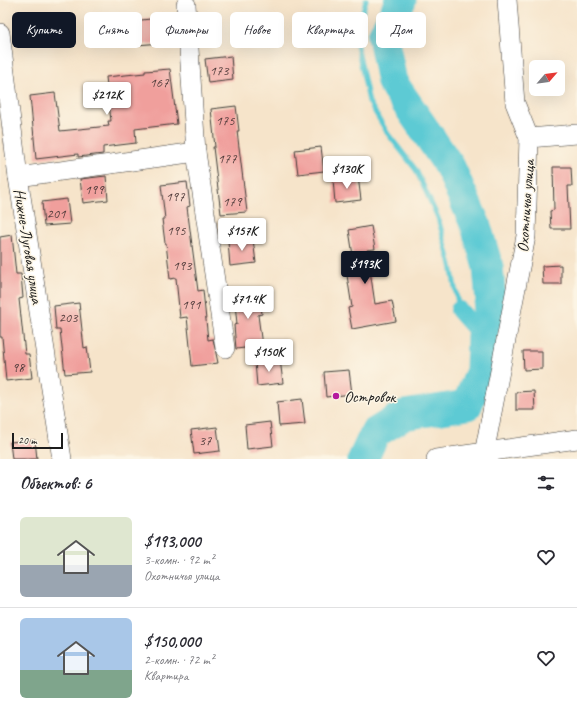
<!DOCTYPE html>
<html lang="ru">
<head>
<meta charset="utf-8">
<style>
  body { margin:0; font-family:Caveat,sans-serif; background:#f7f7f7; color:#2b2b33; height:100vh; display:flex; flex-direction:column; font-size:15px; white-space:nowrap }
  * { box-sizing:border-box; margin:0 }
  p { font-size:13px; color:#7c7c81 }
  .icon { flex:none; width:22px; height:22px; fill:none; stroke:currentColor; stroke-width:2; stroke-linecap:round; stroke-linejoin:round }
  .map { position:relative; height:459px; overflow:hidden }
  .side { display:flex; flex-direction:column; background:#fff; flex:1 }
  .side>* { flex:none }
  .top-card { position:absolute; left:12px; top:12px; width:553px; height:36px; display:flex; gap:8px }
  .needle { width:26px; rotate:62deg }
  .tools { position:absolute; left:529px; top:60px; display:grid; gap:8px }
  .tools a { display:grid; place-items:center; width:36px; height:36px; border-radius:6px; background:#fff; box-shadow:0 4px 16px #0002; font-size:20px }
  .scale { position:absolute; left:12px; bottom:10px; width:51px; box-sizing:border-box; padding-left:4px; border:2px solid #1c1c1c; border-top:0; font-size:11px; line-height:14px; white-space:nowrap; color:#1c1c1c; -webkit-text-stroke:3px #fcf5e5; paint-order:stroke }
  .price { position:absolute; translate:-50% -34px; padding:0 9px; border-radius:4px; background:#fff; color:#222; font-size:13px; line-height:26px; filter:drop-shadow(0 1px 2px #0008) }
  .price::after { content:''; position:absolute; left:50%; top:24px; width:12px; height:9px; margin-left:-6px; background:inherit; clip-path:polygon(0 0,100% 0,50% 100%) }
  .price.current { background:#111827; color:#fff }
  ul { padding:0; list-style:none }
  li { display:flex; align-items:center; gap:12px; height:100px; padding:0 20px }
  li+li { border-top:1px solid #e1e1e2 }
  li span { display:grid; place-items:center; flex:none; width:112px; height:80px; border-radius:6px; color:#555 }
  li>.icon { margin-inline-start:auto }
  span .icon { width:48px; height:48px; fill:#fffc; stroke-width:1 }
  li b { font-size:17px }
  h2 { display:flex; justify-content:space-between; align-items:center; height:48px; padding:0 20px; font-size:17px }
  .pill { padding:0 14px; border-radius:6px; background:#fff; box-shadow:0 4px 16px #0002; font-size:14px; line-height:36px }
  .pill.current { background:#111827; color:#fff }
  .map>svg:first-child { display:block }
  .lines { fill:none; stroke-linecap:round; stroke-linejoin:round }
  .stream { stroke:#5dcad4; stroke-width:5 }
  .canal { stroke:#5dcad4; stroke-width:18 }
  .river { stroke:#5dcad4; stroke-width:31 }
  .building { fill:#f09f9c }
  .minor-casing { stroke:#3d3a36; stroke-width:20 }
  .minor { stroke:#fff; stroke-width:19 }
  .poi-dot { fill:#b5179e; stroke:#fcf5e5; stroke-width:1.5 }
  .labels { text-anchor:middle; stroke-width:3; stroke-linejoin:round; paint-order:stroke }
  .number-label { font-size:14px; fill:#513d3c }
  .street-label { font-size:16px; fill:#1c1c1c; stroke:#fcf5e5 }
  .poi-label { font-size:16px; fill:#1c1c1c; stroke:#fcf5e5; text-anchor:start }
</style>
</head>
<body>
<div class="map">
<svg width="577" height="459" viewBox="0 0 577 459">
  <rect width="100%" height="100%" fill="#fcf5e5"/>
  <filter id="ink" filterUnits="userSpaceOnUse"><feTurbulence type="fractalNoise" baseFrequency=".025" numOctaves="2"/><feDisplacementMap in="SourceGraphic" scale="8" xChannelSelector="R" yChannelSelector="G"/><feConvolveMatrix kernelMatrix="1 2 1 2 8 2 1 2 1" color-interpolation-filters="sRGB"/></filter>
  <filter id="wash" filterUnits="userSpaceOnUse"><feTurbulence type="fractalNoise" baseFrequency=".012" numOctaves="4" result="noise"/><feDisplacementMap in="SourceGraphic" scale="16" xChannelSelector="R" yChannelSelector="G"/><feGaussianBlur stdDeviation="0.9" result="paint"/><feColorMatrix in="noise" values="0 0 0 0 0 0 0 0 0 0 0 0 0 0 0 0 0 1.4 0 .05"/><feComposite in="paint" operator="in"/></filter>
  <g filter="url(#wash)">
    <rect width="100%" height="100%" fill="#f6e4ca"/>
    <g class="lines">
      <polyline class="stream" points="366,0 355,36 369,102 388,134 416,170 438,218 451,265 459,310"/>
      <polyline class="canal" points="459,310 482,336"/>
      <polyline class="river" points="363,459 375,433 404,415 467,405 481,371 482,336 491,302 488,267 476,226 450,167 392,82 383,36 401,0"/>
    </g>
    <g id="blocks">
      <g class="building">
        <polygon points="58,16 60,40 35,43 32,18"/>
        <polygon points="159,18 162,43 136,45 133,21"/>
        <polygon points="231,56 233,80 208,83 205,59"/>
        <polygon points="170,69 177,124 135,129 136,143 103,147 103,154 78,157 78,154 36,159 30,96 55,93 60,131 109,126 108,121 111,121 106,77 145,73 145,71"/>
        <polygon points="236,106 239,131 237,131 247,212 221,214 213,147 215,147 211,109"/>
        <polygon points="321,147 324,171 298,174 295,150"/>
        <polygon points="553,167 571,167 572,186 568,186 570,229 551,229 550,211 554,210"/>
        <polygon points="106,176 108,200 83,203 80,179"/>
        <polygon points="358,176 361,200 335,203 333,179"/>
        <polygon points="187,182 190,206 187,207 198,291 203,290 208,340 213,339 218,363 192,366 187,317 180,318 176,278 170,279 166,243 165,243 162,219 165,219 161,185"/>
        <polygon points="67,199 70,224 44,226 42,202"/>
        <polygon points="371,226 375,249 367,250 375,304 392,301 396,321 352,329 348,308 352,307 346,269 355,268 349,230"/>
        <polygon points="12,235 16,274 21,274 23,298 19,299 25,354 29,354 32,378 6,381 2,337 0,337 0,237"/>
        <polygon points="253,239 256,263 230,266 228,241"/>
        <polygon points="561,265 561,284 543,284 542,266"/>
        <polygon points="259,290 262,314 258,315 262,346 236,349 234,325 237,324 234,293"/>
        <polygon points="79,303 84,348 87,347 90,372 65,374 60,330 56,330 54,306"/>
        <polygon points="523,351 542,351 542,369 524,370"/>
        <polygon points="280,359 283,383 257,386 255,362"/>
        <polygon points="349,370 352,394 326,397 324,372"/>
        <polygon points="534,391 535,410 516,410 516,392"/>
        <polygon points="302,399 305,424 279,426 277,402"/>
        <polygon points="270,422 273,446 247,449 245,425"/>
        <polygon points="217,427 220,451 194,454 191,430"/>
        <polygon points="35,440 37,459 12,459 10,442"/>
      </g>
    </g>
  </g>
  <g filter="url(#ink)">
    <use href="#blocks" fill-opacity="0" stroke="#3d3a36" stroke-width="1"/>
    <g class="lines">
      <g class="minor-casing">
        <g id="minor">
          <polyline points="186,5 196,152 225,348"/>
          <polyline points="0,33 18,177 62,459"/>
          <polyline points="529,138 577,134"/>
          <polyline points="18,177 196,152"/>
          <polyline points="436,459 577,439"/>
          <polyline points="483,459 526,236 529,138 515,103 507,0"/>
        </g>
      </g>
      <use href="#minor" class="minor"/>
    </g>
  </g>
  <circle class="poi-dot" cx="336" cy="396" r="4"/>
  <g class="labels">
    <g class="number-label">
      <text x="219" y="75">173</text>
      <text x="159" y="87">167</text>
      <text x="225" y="125">175</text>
      <text x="227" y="163">177</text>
      <text x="94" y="194">199</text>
      <text x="175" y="201">197</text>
      <text x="232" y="206">179</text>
      <text x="56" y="218">201</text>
      <text x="176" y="235">195</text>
      <text x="182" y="270">193</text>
      <text x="191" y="309">191</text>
      <text x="68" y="322">203</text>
      <text x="18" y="372">98</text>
      <text x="205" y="445">37</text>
    </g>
    <g class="street-label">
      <text transform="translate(525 206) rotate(-86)" y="6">Охотничья улица</text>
      <text transform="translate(29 246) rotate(81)" y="6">Нижне-Луговая улица</text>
    </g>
    <g class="poi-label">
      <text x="344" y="402">Островок</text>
    </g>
  </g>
</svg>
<div class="tools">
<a><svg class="needle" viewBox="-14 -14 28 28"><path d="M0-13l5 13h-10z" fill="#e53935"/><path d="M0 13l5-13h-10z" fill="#7c7c81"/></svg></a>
</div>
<div class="scale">20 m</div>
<b class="price" style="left:107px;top:116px">$212K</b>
<b class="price" style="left:347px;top:190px">$130K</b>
<b class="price" style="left:242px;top:252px">$157K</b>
<b class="price current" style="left:365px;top:285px">$193K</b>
<b class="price" style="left:248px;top:320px">$71.4K</b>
<b class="price" style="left:269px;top:373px">$150K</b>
<div class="top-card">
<a class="pill current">Купить</a>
<a class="pill">Снять</a>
<a class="pill">Фильтры</a>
<a class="pill">Новое</a>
<a class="pill">Квартира</a>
<a class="pill">Дом</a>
</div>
</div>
<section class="side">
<h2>Объектов: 6<svg class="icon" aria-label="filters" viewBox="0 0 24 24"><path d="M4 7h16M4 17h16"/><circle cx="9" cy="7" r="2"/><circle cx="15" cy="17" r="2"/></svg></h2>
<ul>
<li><span style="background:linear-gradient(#dfe7d0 60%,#9aa5b1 0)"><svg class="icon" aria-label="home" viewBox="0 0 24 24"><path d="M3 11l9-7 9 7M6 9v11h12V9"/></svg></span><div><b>$193,000</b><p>3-комн. · 92 m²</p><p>Охотничья улица</p></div><svg class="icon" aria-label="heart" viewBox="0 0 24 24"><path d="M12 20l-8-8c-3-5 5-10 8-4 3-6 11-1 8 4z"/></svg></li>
<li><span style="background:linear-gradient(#a9c7e8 65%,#7fa58c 0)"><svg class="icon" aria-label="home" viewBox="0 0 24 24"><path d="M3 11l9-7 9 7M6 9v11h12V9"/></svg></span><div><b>$150,000</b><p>2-комн. · 72 m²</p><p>Квартира</p></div><svg class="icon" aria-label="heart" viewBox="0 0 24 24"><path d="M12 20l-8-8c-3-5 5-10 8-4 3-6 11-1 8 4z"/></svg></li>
</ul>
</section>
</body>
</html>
